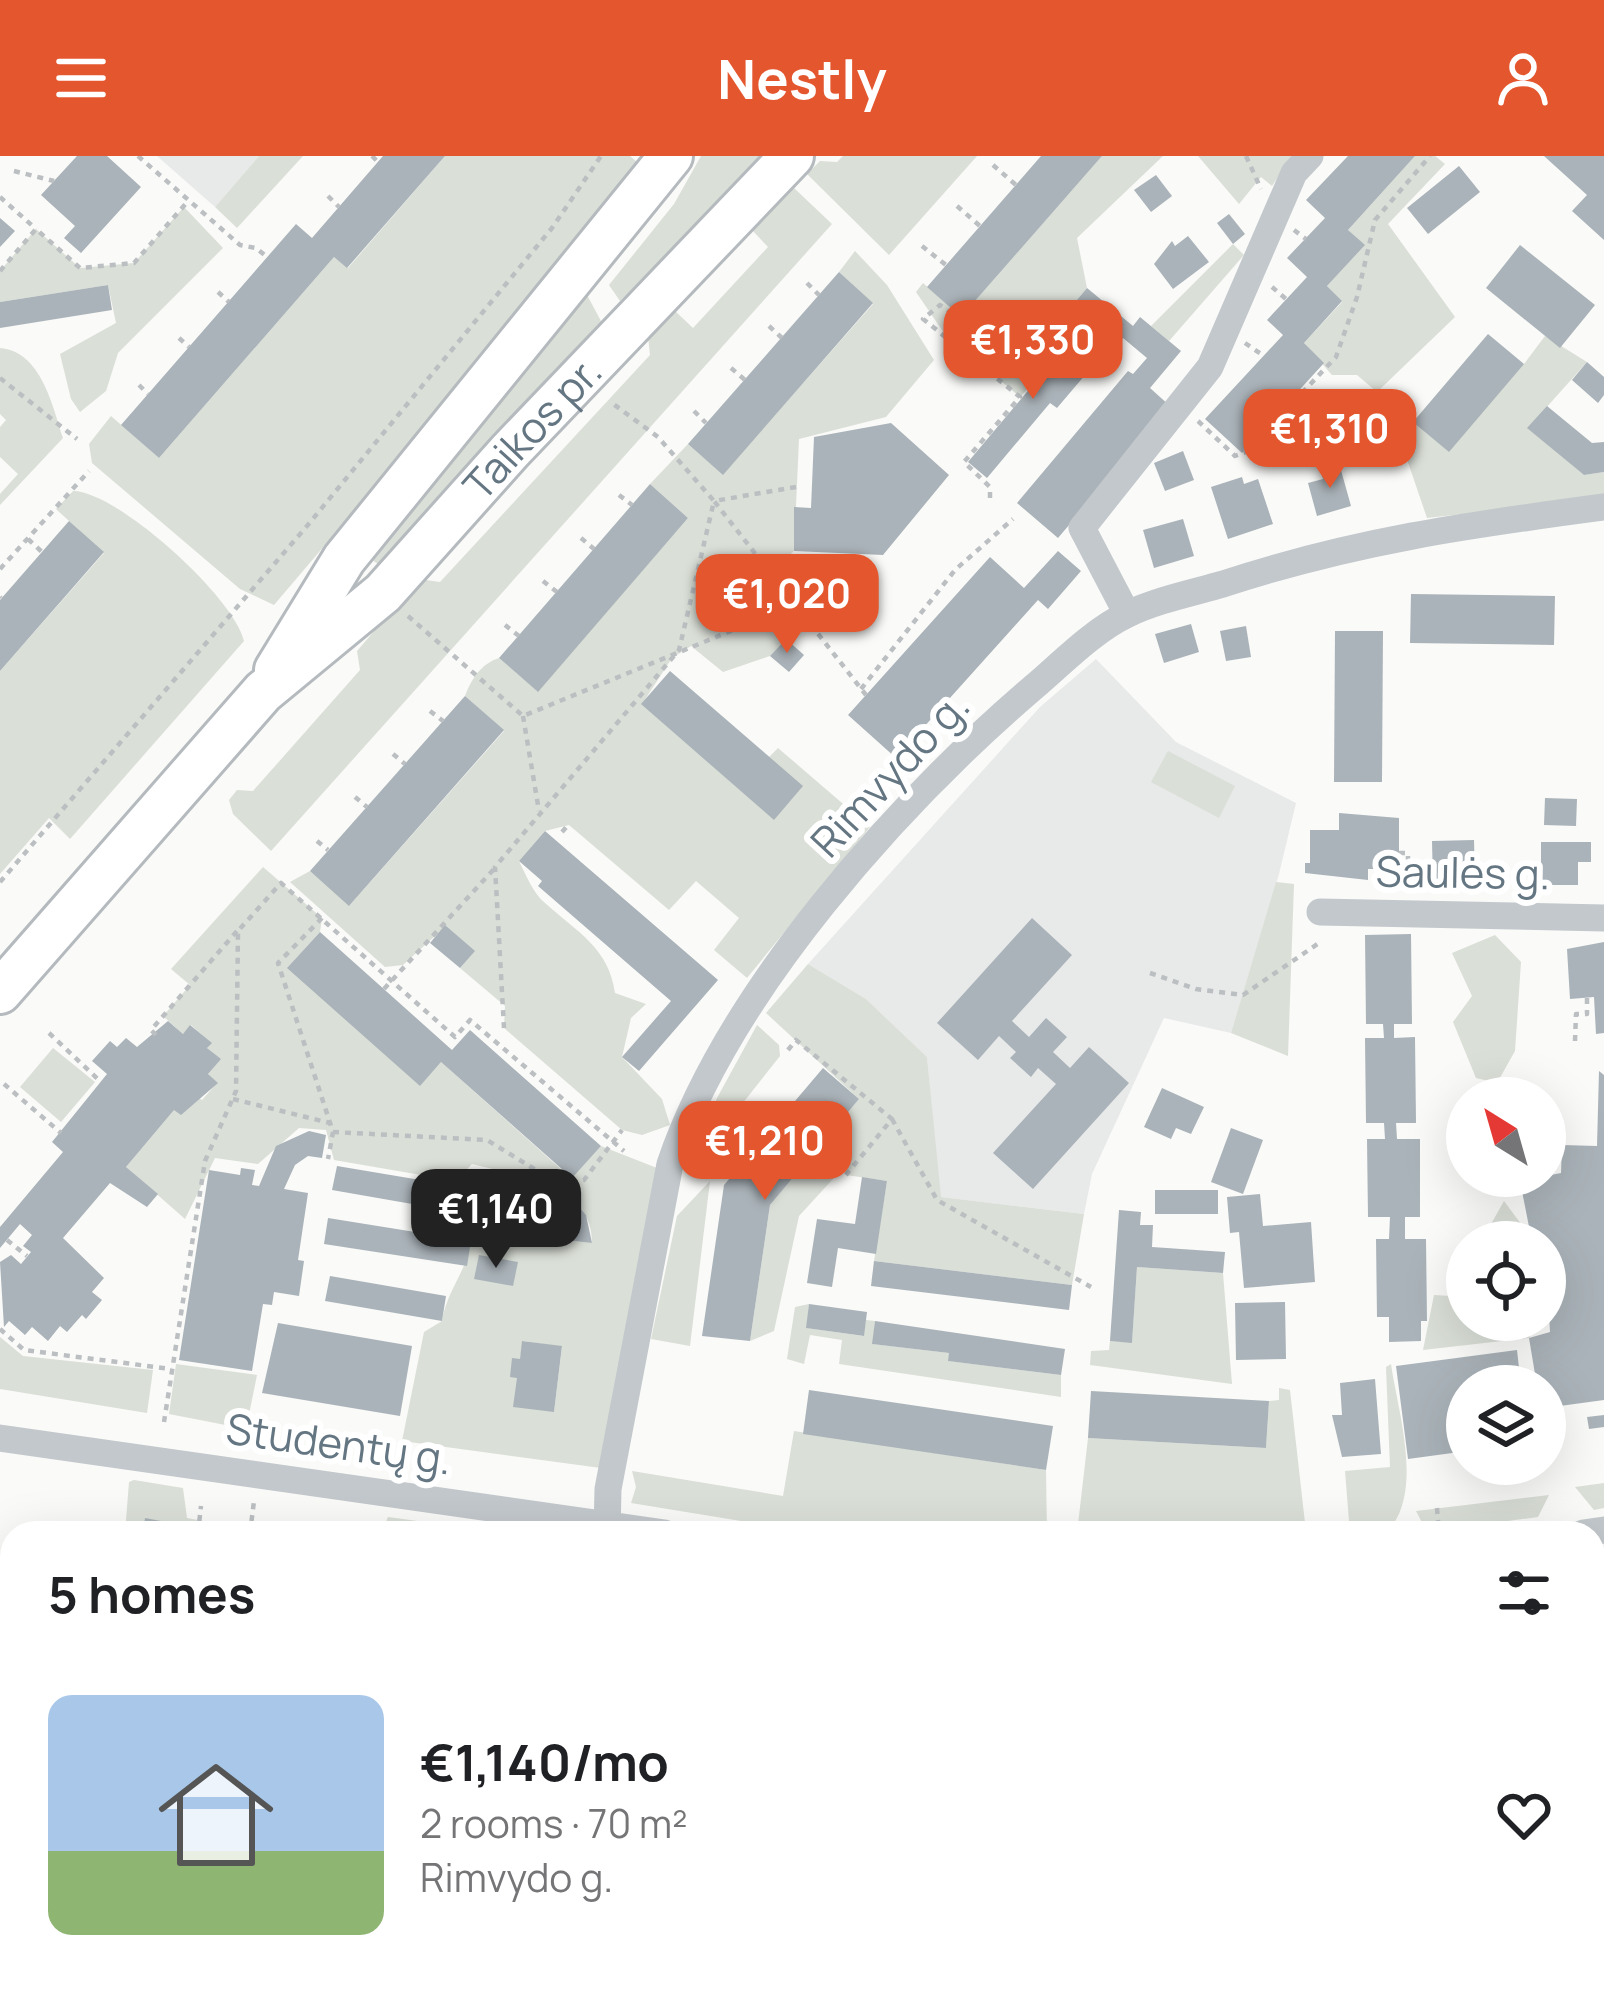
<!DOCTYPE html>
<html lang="en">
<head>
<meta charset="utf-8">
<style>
  body { margin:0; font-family:Manrope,sans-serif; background:#f6f6f6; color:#202124; height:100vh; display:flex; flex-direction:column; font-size:45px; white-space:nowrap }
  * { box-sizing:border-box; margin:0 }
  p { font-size:39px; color:#757577 }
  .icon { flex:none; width:66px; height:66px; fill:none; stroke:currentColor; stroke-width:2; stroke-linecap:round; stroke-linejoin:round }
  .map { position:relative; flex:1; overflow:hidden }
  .side { position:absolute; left:0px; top:1365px; width:1605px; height:471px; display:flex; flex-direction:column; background:#fff; border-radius:36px 36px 0 0; box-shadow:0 12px 48px #0002 }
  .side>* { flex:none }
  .needle { width:78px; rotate:323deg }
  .fabs { position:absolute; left:1446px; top:921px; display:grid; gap:24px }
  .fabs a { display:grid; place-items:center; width:120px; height:120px; border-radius:50%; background:#fff; box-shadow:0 12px 48px #0002; font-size:60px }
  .price { position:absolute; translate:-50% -102px; padding:0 27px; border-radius:24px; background:#e4572e; color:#fff; font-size:39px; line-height:78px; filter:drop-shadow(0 3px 6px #0008) }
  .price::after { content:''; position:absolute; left:50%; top:72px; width:36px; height:27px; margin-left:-18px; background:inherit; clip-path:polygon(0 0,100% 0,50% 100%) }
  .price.current { background:#222; color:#fff }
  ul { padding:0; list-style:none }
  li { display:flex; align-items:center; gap:36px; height:300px; padding:0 48px }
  li span { display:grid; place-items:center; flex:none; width:336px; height:240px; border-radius:24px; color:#555 }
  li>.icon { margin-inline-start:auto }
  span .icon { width:144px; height:144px; fill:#fffc; stroke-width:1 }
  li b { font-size:51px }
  h2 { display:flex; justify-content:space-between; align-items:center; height:144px; padding:0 48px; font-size:51px }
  header { display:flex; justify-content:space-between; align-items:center; height:156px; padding:0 48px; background:#e4572e; color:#fff; font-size:54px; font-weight:700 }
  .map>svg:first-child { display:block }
  .built { fill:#e8e9e9 }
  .green { fill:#dadfd7; fill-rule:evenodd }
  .building { fill:#aab3b9 }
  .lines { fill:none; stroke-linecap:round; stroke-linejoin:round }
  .primary-casing { stroke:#b5babe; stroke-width:48 }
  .path { stroke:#bbbfc2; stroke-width:4.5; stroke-dasharray:6 6; stroke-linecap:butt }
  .street { stroke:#c3c8cc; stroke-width:27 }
  .primary { stroke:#fff; stroke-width:42 }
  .labels { text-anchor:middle; stroke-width:12; stroke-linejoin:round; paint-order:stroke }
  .street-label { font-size:42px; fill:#657683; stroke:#fff }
</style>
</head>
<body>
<header><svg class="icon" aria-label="menu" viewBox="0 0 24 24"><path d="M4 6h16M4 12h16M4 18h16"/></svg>Nestly<svg class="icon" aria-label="person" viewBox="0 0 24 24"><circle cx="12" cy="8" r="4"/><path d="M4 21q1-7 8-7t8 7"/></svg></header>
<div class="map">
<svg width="1604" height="1835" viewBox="0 0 1604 1835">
  <rect width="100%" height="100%" fill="#fafaf8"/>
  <g class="built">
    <polygon points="157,0 259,0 215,51"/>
    <polygon points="1096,503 1176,586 1296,647 1279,718 1231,877 1164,862 1092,1018 1084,1058 940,1041 927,901 866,843 808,808 1040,551"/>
  </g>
  <g class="green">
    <polygon points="259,0 303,0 237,72 215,51"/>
    <polygon points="445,0 630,0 637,6 434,261 274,449 240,433 92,307 89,288 111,260 159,302 334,101 348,112"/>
    <polygon points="701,0 763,0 620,145 609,129 674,48"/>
    <polygon points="843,0 977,0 889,99 807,18 820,5 837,6"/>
    <polygon points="1102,0 1163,0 1077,82 1087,132 1031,198 1047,212 1020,241 944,177 916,136 923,127 961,161"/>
    <polygon points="1198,0 1292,0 1272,30 1261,21 1239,48"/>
    <polygon points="1415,0 1435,0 1445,8 1388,68 1455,161 1377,236 1357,219 1332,219 1304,187 1342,146 1327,130 1364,90 1348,74"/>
    <polygon points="794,32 832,68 271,695 233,658 229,644 237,634 253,635 360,514 357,495 419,423 440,426 650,199 648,180 674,154 693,172 768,91 752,74"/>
    <polygon points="184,51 223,92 118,197 106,235 80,256 71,243 60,198 116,167 108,129 0,146 0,115 36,73 80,112 134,107"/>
    <polygon points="1233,88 1244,99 1169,185 1151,170"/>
    <path d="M 855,95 L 887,129 L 934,204 L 886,261 L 799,283 L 794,395 L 768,419 L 783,453 L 786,483 L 770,500 L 723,516 L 691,490 L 672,502 L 642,548 L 769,601 L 778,592 L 870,671 L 747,822 L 714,794 L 739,762 L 696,725 L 669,754 L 569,669 L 545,675 L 519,705 C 526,719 533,737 545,747 C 577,776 609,792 615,837 L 646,848 L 631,862 L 622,901 L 662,943 L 670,969 L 642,979 L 622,974 L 504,872 L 505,850 L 460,812 L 474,795 L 446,770 L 403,809 L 385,811 L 290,726 L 310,715 L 350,749 L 504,575 L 465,540 C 472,522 481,508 499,502 L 537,535 L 688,362 L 650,328 L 688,288 L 723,318 L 873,148 L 839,116 Z"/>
    <polygon points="586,137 602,167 379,409 371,403"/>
    <polygon points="1545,180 1587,206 1528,272 1584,319 1604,316 1604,342 1427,362 1399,280 1413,266 1524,208"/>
    <path d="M 0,192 C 41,195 53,251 63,282 L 0,349 L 0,338 L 18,318 L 0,301 L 0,271 L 6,264 L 0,258 Z"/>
    <path d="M 73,335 C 117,335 235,442 244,485 L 70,683 L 49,662 L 0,718 L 0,515 L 104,397 L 56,353 Z"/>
    <polygon points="1168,595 1235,630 1219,662 1151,626"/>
    <path d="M 263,711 L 322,762 L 320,776 L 288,811 L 420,929 L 441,906 L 571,1022 L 601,990 L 662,1014 L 601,1312 L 402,1285 L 424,1176 L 442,1165 C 447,1134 467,1115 471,1085 L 449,1081 L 466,1059 L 592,1087 C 592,1049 567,1038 534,1029 L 533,1023 L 472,1008 L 456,1025 L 334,1004 L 326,974 L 299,972 L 258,1008 L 215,1002 L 185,1063 L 126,1011 L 174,954 L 196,940 L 202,944 L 217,927 L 208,918 L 220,903 L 207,892 L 211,887 L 191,869 L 183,878 L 163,860 L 190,829 L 171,813 ZM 523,1185 L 562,1191 L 554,1256 L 517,1222 Z"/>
    <polygon points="1276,726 1294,728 1288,900 1231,877"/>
    <polygon points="1495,779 1521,806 1515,895 1497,927 1476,922 1453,866 1472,840 1452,797"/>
    <polygon points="808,808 866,843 927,901 941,1041 1084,1058 1072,1129 874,1105 887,1025 846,1019 843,1012 799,1060 774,1175 750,1185 770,1049 859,943 766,857"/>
    <polygon points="757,869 779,889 780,900 708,991 698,991 717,942"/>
    <polygon points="53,892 95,926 61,966 20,931"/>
    <polygon points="710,1025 690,1190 651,1183 677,1060"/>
    <polygon points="1504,1045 1521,1068 1524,1086 1481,1086"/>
    <polygon points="1137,1111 1223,1117 1232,1228 1090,1209 1091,1195 1109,1194 1110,1185 1132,1186"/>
    <polygon points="1434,1139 1467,1141 1467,1164 1537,1164 1529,1182 1423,1194"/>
    <polygon points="809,1148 807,1172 863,1180 866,1164 875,1165 873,1188 949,1197 949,1205 1061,1219 1061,1241 839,1208 842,1184 810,1179 804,1208 787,1203 795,1151"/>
    <polygon points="0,1181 23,1200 153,1214 147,1257 0,1233"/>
    <polygon points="176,1208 257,1219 246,1273 169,1258"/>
    <path d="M 1391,1208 C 1398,1257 1425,1338 1386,1377 L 1350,1377 L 1345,1315 L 1390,1311 L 1386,1211 Z"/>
    <polygon points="1279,1232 1290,1234 1305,1367 1322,1365 1323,1377 1077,1377 1088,1282 1266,1292 1269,1245 1279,1244"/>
    <polygon points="794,1275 1046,1314 1047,1377 815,1377 631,1347 636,1331 632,1315 783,1340"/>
    <polygon points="134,1324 183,1332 187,1362 267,1377 125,1377 129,1326"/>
    <polygon points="1604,1327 1604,1352 1594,1354 1575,1331"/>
    <polygon points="1549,1339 1538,1361 1427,1376 1416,1355"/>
    <polygon points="388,1361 505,1377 381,1377"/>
    <polygon points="0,1513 12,1515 12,1626 0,1705"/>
    <polygon points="1593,1632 1604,1633 1604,1698 1593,1698"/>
    <polygon points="0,1762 12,1762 12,1824 67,1835 0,1835"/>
    <polygon points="142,1824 395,1824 448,1835 146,1835 141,1834"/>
    <polygon points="945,1824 1015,1824 1014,1835 943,1835"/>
    <polygon points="1233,1824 1355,1824 1353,1835 1111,1835 1112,1826 1232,1832"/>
  </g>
  <g class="building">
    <polygon points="77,0 107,0 141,31 81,97 64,82 75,70 41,39"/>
    <polygon points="383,0 445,0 347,112 334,101 159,302 121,269 296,68 312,82"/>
    <polygon points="1041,0 1102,0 961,161 927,131"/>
    <polygon points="1348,0 1415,0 1348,74 1365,89 1327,130 1342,145 1304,187 1324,207 1242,297 1205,263 1283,179 1267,164 1307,121 1287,102 1325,62 1306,44"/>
    <polygon points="1544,0 1604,0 1604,84 1572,55 1587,39"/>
    <polygon points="1459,10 1480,36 1428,78 1407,52"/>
    <polygon points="1156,19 1172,40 1151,56 1134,34"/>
    <polygon points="1229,58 1245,78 1233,88 1217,67"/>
    <polygon points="0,62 15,75 0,91"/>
    <polygon points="1188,80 1209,106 1173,133 1154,108 1172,85 1175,90"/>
    <polygon points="1520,89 1595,149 1560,192 1486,132"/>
    <polygon points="839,116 873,147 723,319 688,288"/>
    <polygon points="108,129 112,154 0,172 0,146"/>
    <polygon points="1087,132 1133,170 1140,161 1181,195 1150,232 1170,250 1058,382 1017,347 1128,215 1133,218 1147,202 1123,182 1117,189 1071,151"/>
    <polygon points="1050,177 1091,212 1057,252 1050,247 987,322 968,306 1047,212 1031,199"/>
    <polygon points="1488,178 1524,208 1449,296 1413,266"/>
    <polygon points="1587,206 1604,221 1604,239 1598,247 1572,224"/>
    <polygon points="1547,250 1592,287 1604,286 1604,316 1584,319 1527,272"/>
    <polygon points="891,267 949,319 883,399 794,395 794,351 811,352 814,281"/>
    <polygon points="1183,295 1194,324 1165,335 1154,307"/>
    <polygon points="1339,307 1351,350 1317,360 1308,327 1323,323 1320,313"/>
    <polygon points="1242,321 1244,328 1258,323 1273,368 1228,383 1211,331"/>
    <polygon points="650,328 688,362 538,536 499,502"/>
    <polygon points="1183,363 1194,400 1154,412 1143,374"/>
    <polygon points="69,365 104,396 0,515 0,444"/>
    <polygon points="1058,395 1081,415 1048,453 1038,444 896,602 848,559 990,401 1024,432"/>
    <polygon points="1411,438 1555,440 1554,489 1410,487"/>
    <polygon points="1191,468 1199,496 1164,507 1155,478"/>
    <polygon points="1246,470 1251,501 1226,505 1220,475"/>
    <polygon points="1335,475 1383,475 1382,626 1334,626"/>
    <polygon points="786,483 804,499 789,516 770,500"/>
    <polygon points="670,515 803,630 774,664 641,548"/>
    <polygon points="465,540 504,574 349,750 310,715"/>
    <polygon points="1545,642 1577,643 1576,670 1544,669"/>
    <polygon points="1339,657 1399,662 1399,713 1368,713 1368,724 1305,717 1305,707 1310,707 1310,674 1339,674"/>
    <polygon points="545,675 718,824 639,915 622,901 671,845 538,730 542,725 519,705"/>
    <polygon points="1474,684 1475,726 1433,727 1432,685"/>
    <polygon points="1541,686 1591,686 1591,706 1578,706 1578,729 1541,729"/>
    <polygon points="1032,762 1072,799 1012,865 1029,881 1046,862 1067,881 1053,896 1070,912 1089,891 1129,927 1033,1033 993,997 1056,928 1038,912 1031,921 1010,902 1016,896 999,880 978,904 937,867"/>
    <polygon points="445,769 475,795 460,812 430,787"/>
    <polygon points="320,776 452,894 470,874 601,990 572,1022 441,906 420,930 287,812"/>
    <polygon points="1411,778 1412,868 1394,868 1394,882 1415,881 1416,967 1396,967 1397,983 1420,983 1420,1061 1405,1061 1405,1083 1426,1083 1427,1165 1421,1165 1421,1185 1389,1186 1389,1161 1377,1161 1376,1083 1389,1083 1390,1061 1368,1061 1367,983 1385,983 1384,967 1366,967 1365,882 1384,882 1383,868 1366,868 1365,779"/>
    <polygon points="1604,786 1604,877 1596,878 1594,841 1570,843 1567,793"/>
    <polygon points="168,865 183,878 190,869 212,887 207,892 221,903 208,918 218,927 181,959 174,954 126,1011 158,1038 147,1051 110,1027 63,1082 104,1122 92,1136 102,1144 86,1163 82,1159 67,1176 60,1170 48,1185 32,1171 25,1179 9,1165 4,1171 0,1106 11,1099 21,1108 31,1096 23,1090 32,1079 20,1068 0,1092 0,1071 63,996 52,986 107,918 92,905 110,885 117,891 126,882 137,891"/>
    <polygon points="823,912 859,943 770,1049 750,1185 702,1180 724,1029"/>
    <polygon points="1599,915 1604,919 1604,1244 1545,1252 1545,1230 1537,1230 1529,1182 1550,1176 1545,1086 1532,1086 1520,1025 1561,1017 1562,989 1597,990"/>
    <polygon points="1162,932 1204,951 1191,978 1176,972 1171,983 1144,971"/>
    <polygon points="1231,972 1263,984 1243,1038 1211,1026"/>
    <polygon points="309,975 326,979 322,1002 308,1000 295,1009 284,1033 308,1037 298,1104 304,1105 299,1140 274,1136 272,1149 263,1148 252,1215 179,1204 209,1014 240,1019 241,1012 255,1014 252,1029 259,1030 276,990"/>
    <polygon points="337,1010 462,1031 465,1017 552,1034 569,1039 586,1059 592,1087 567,1084 566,1071 551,1059 460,1041 458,1056 332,1034"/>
    <polygon points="862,1021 887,1025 876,1098 838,1092 832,1131 807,1127 817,1063 855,1068"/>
    <rect x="1155" y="1034" width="63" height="24"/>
    <polygon points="1260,1038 1263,1070 1311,1066 1315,1126 1244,1132 1239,1076 1230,1077 1227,1041"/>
    <polygon points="1119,1054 1141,1056 1140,1069 1153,1069 1152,1091 1225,1096 1223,1117 1137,1111 1132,1187 1110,1185"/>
    <polygon points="328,1062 471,1085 467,1110 324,1088"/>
    <polygon points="479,1099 518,1106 513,1130 474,1123"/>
    <polygon points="874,1105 1072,1129 1069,1154 871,1130"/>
    <polygon points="330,1120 446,1140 442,1165 325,1145"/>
    <polygon points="1285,1146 1286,1203 1236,1204 1235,1147"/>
    <polygon points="809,1148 867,1156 864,1180 806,1172"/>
    <polygon points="875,1165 1065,1193 1061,1219 948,1205 949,1197 872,1188"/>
    <polygon points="278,1167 412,1190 400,1260 262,1237"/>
    <polygon points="522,1185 562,1190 554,1256 513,1251 517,1222 510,1221 512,1202 520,1203"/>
    <polygon points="1517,1194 1521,1230 1467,1230 1467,1295 1408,1303 1396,1210"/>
    <polygon points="1375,1223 1381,1298 1342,1301 1332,1259 1342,1259 1340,1227"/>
    <polygon points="809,1234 1053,1270 1046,1314 803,1278"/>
    <polygon points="1091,1235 1269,1245 1266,1292 1088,1282"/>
    <polygon points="1604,1259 1604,1271 1589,1273 1587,1261"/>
    <polygon points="145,1362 177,1368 176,1377 143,1377"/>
    <polygon points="1604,1430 1604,1481 1593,1480 1593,1433"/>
    <polygon points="1593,1508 1604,1509 1604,1533 1593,1532"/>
    <polygon points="1593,1585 1604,1586 1604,1633 1593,1632"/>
    <polygon points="15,1824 142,1824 140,1835 67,1835"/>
    <polygon points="622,1824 664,1824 662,1835 621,1835"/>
    <polygon points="899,1824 945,1824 943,1835 897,1835"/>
    <polygon points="1099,1824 1112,1824 1111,1835 1098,1835"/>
    <polygon points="1130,1824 1174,1824 1173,1831"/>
    <polygon points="1208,1824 1233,1824 1232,1832 1208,1830"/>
    <polygon points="1438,1824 1494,1824 1491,1835 1447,1835 1436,1832"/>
  </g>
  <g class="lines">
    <g class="primary-casing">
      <g id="primary">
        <polyline points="276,514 344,403 671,0"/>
        <path id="s1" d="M 0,836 L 263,536 L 383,437 L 510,295 L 792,0"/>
      </g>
    </g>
    <g class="path">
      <polyline points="138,0 240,89 256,92 267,101"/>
      <polyline points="372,0 378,6"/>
      <polyline points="1246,0 1261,33"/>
      <polyline points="993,9 1016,29"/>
      <polyline points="14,15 54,25"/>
      <polyline points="328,40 339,51"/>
      <polyline points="0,41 36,73"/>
      <polyline points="957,50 980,70"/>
      <polyline points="1294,74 1306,83"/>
      <polyline points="922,90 946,109"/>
      <polyline points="0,115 36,73 80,112 134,107 189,44"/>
      <polyline points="807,127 819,139"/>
      <polyline points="1272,131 1286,143"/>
      <polyline points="218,136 229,146"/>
      <polyline points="769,170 782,182"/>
      <polyline points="179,182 189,191"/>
      <polyline points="1245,187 1264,200"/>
      <polyline points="731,212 745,224"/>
      <polyline points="0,222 77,283"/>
      <polyline points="139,229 148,238"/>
      <polyline points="694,255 706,267"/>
      <polyline points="1198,265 1235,300 1246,296 1336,201 1357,141 1375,64 1430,0"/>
      <polyline points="796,331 714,345 866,539"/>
      <polyline points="619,339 632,349"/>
      <polyline points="990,342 990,331 964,306 1020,241 923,163 940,149 975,174 1061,164 1079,173"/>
      <polyline points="581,382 594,393"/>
      <polyline points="28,383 42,396"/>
      <polyline points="0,413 89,315"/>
      <polyline points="543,425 557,436"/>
      <polyline points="0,441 1,442"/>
      <polyline points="408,460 523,560 792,450 824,430"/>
      <polyline points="505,469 519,480"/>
      <polyline points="861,533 955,414 1013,363"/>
      <polyline points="430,555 443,565"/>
      <polyline points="523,560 539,655"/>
      <polyline points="393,598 405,608"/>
      <polyline points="355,641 367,651"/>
      <polyline points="562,676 569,668"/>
      <polyline points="317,685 328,694"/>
      <polyline points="1399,697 1408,697 1408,730"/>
      <polyline points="0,726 307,370 552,72 601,0"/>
      <polyline points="322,762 278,807 333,976 328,1003"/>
      <polyline points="1150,817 1196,833 1243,839 1319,787"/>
      <polyline points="384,833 494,713"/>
      <polyline points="504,872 495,711 679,494 714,345 658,281 612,247"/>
      <polyline points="49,877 101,926"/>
      <polyline points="156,879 151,874 237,775"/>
      <polyline points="1575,885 1576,858 1587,858 1587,842"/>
      <polyline points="788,894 796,884 892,963 846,1019"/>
      <polyline points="4,928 61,977"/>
      <polyline points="233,943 330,967"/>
      <polyline points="892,963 937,1044 1091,1131"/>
      <polyline points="333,976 487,984 562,1030 584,1024 622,974"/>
      <polyline points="7,1084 27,1100"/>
      <polyline points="0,1173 24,1194 171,1213"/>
      <polyline points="164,1266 205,1005 236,935 238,775 281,727 455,881 470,864 624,995"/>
      <polyline points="1437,1352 1439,1377"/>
      <polyline points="198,1377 201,1350"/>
      <polyline points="250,1377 254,1345"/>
      <polyline points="0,1757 12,1756"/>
      <polyline points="379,1824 398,1835"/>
      <polyline points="874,1833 897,1835"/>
      <polyline points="163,1835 166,1824"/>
      <polyline points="172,1835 184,1824"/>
    </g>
    <g class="street">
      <polyline points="1127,458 1082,372 1210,211 1294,17 1310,0"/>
      <polyline points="1320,756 1604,762"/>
      <polyline points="0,1282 665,1377"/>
      <path d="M 607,1377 L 608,1333 L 670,1008 C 729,835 897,648 1035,530 C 1063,506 1094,474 1128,458 C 1157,444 1192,437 1223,428 C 1354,385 1468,369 1604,351"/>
      <polyline points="1583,1377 1604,1374"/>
      <polyline points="596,1835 597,1824"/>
    </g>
    <use href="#primary" class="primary"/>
  </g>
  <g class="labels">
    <g class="street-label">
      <text dy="15" stroke="none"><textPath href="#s1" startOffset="777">Taikos pr.</textPath></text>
      <text transform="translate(890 618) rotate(-47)" y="15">Rimvydo g.</text>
      <text transform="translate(1463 717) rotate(1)" y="15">Saulės g.</text>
      <text transform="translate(339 1288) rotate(8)" y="15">Studentų g.</text>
    </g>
  </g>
</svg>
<div class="fabs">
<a><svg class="needle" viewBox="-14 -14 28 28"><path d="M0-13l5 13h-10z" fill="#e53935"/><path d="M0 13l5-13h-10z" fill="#757577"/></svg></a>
<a><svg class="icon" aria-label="locate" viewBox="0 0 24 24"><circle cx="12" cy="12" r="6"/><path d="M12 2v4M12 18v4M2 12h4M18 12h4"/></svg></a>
<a><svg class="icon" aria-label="layers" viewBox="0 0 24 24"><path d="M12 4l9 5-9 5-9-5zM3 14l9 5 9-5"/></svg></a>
</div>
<b class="price" style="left:1033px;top:246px">€1,330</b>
<b class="price" style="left:1330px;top:335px">€1,310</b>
<b class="price" style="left:787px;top:500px">€1,020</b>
<b class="price" style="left:765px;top:1047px">€1,210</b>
<b class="price current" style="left:496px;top:1115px">€1,140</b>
<section class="side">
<h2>5 homes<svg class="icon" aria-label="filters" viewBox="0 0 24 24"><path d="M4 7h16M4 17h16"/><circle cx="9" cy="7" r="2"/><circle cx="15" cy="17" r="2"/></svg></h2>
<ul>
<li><span style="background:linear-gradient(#a9c7e8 65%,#8fb573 0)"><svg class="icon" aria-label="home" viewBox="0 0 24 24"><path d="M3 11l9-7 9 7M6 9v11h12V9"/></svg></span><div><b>€1,140/mo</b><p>2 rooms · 70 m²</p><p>Rimvydo g.</p></div><svg class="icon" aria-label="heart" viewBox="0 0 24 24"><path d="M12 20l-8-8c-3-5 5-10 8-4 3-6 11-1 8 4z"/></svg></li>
</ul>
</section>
</div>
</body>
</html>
